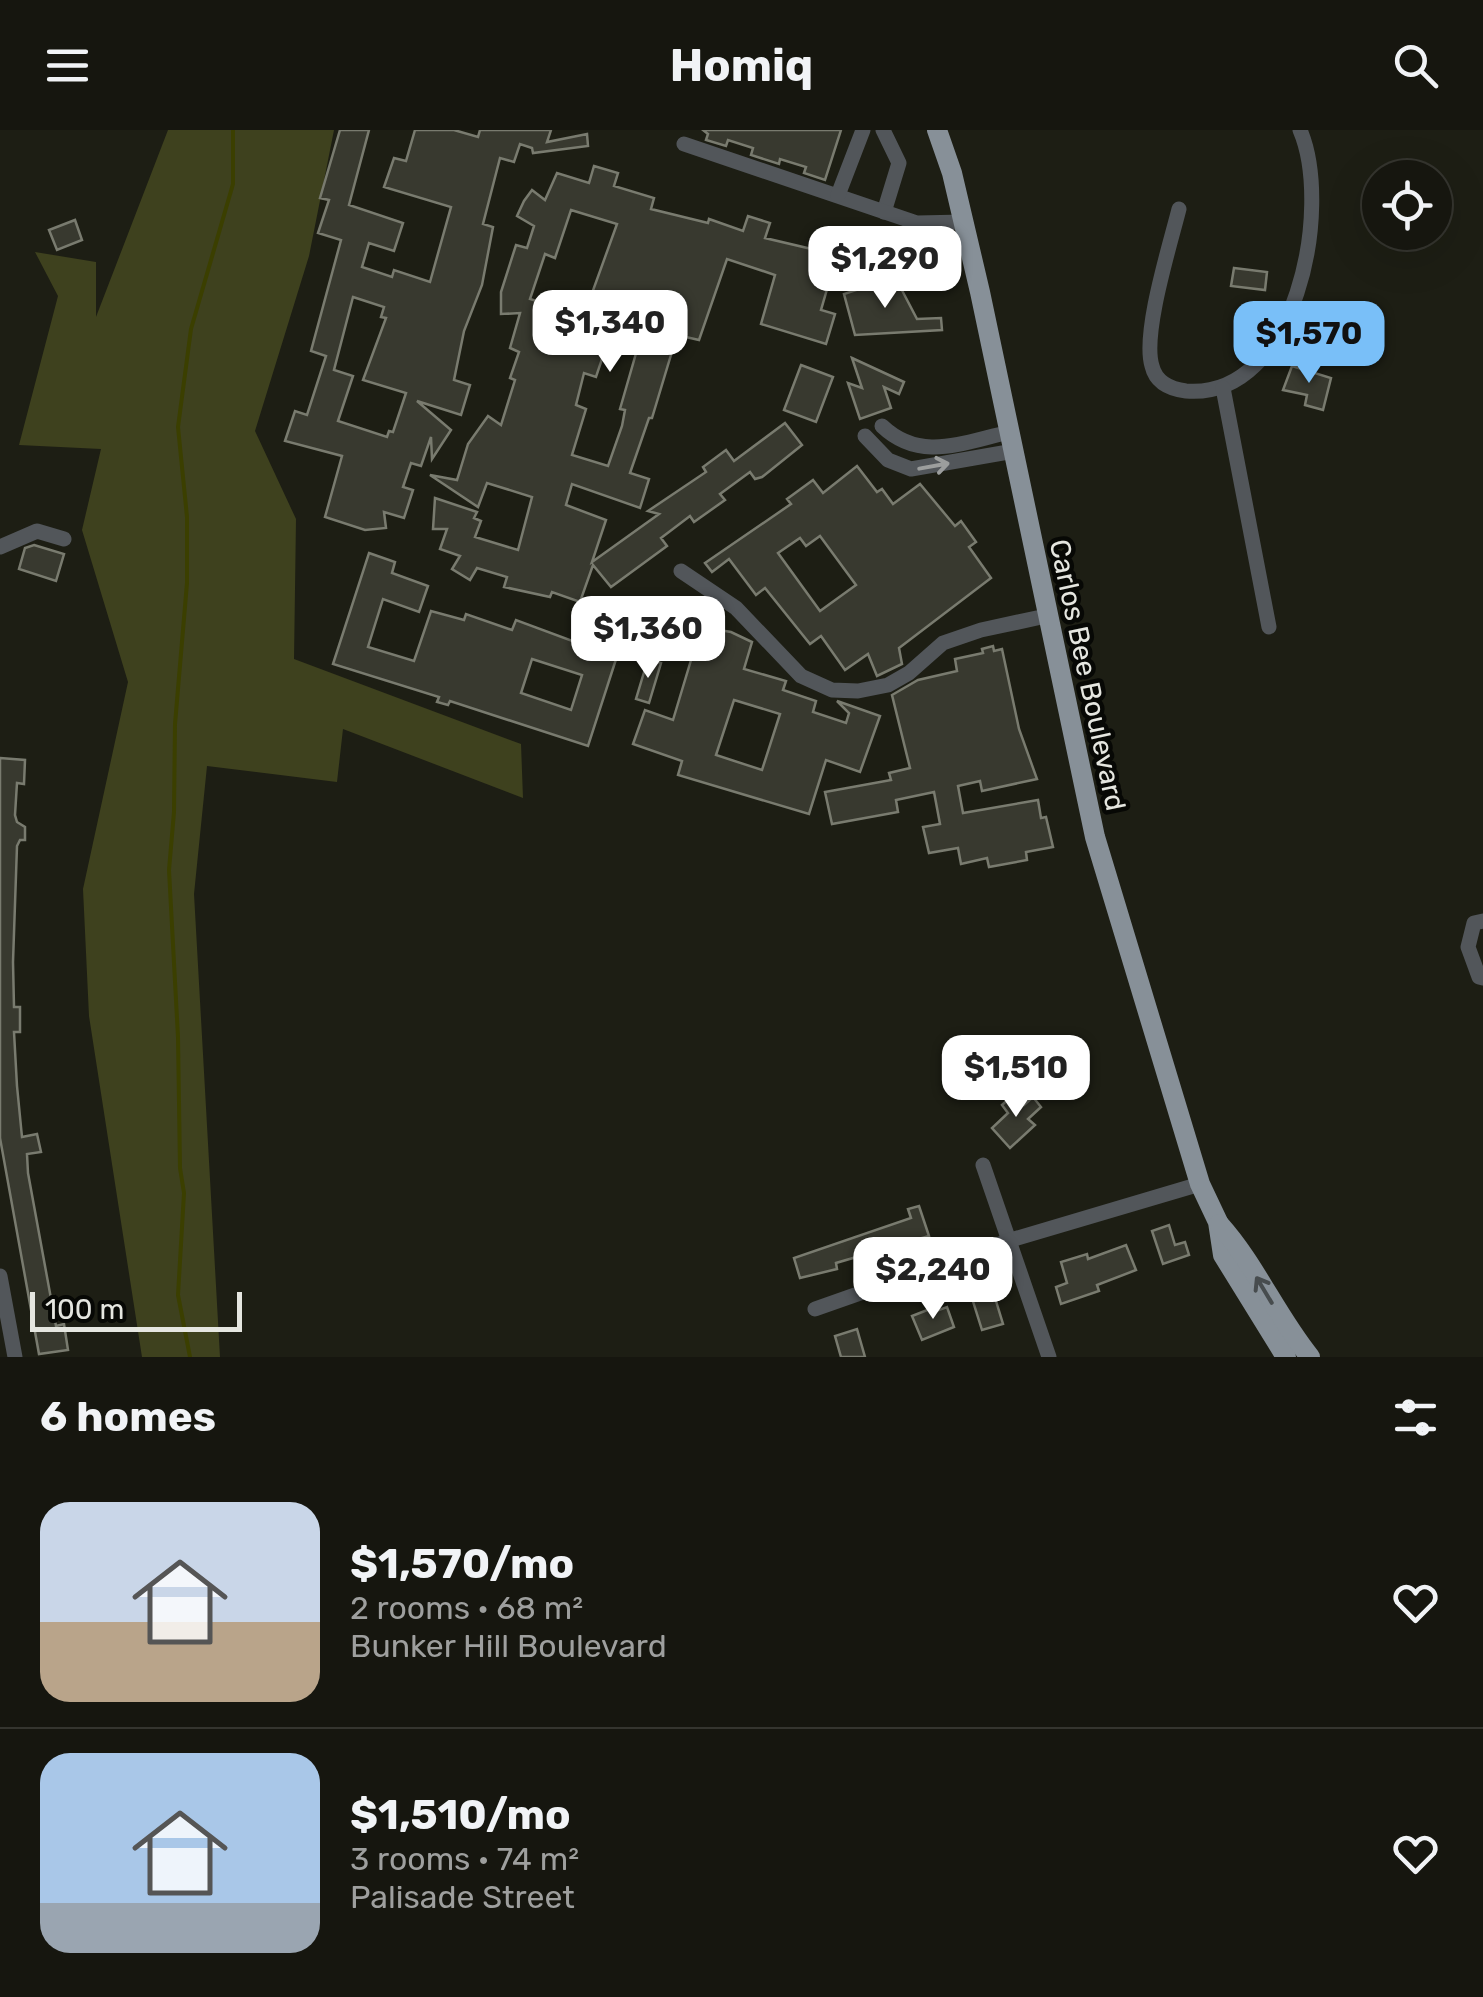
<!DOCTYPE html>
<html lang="en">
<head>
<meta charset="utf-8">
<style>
  body { margin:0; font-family:Rubik,sans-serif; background:#1f1f18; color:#f1f3f6; height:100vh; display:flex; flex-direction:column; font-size:38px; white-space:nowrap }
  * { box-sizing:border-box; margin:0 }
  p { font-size:32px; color:#9e9f9e }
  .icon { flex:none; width:55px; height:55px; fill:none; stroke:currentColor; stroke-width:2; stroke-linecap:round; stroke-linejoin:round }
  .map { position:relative; height:1227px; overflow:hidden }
  .details { display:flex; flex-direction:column; background:#16160f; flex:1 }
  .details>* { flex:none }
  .tools { position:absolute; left:1362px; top:30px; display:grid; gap:20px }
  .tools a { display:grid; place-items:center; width:90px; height:90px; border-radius:50%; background:#16160f; box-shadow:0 10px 40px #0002,0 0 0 2px #35352f; font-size:50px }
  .scale { position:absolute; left:30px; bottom:25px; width:212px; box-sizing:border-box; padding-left:10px; border:5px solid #e5e6e0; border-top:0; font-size:28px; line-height:35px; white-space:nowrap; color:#e5e6e0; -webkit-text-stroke:8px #070805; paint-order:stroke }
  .price { position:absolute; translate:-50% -85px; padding:0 22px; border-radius:20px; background:#fff; color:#222; font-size:32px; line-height:65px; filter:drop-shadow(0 2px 5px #0008) }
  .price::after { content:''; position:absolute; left:50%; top:60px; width:30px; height:22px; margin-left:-15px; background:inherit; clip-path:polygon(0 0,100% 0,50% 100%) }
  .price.selected { background:#79bff8; color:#111 }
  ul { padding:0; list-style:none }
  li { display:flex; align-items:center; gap:30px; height:250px; padding:0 40px }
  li+li { border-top:2px solid #35352f }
  li span { display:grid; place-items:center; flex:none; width:280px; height:200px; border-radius:30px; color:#555 }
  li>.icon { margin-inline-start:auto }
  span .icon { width:120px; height:120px; fill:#fffc; stroke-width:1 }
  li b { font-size:42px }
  h2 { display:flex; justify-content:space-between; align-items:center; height:120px; padding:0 40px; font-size:42px }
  header { display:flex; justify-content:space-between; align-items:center; height:130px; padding:0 40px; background:#16160f; font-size:45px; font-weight:700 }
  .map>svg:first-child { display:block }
  .green { fill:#3e411e }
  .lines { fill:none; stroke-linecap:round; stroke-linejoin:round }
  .stream { stroke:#3b3f00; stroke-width:4 }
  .building { fill:#38392f; stroke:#797b6f; stroke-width:2.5; fill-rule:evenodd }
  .minor { stroke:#52565a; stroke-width:15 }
  .major { stroke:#879098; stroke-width:20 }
  .oneway { stroke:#9c9e9d }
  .oneway2 { stroke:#474c4e }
  .labels { text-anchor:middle; stroke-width:9; stroke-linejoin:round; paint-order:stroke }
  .street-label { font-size:28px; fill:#e5e6e0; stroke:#070805 }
</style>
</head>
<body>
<header><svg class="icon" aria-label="menu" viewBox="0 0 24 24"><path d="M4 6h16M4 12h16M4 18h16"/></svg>Homiq<svg class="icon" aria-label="search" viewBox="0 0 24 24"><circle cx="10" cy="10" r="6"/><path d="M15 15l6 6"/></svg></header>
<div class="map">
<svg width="1483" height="1227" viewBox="0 0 1483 1227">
  <rect width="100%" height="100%" fill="#1d1e14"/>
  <polygon class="green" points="168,0 334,0 309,126 255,301 296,389 294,529 521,614 523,668 343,599 337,652 207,636 194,764 220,1227 142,1227 89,886 83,759 128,552 82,400 101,319 19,315 58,166 35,122 96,132 96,187"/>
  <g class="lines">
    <polyline class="stream" points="190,1227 178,1165 184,1063 180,1038 178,907 169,740 174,682 175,594 187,453 187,387 178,297 191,199 233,54 233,0"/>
  </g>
  <g class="building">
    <path d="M 340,0 L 369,0 L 349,75 L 403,93 L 394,121 L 369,113 L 362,137 L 392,147 L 394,140 L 430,152 L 451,77 L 384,57 L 394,28 L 406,31 L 415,0 L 454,0 L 478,7 L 480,0 L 551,0 L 547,12 L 587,4 L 588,16 L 533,23 L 532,18 L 520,14 L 514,32 L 500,28 L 483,94 L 493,97 L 482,155 L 464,201 L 454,250 L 470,255 L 461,285 L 417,271 L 451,300 L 432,329 L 431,307 L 421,336 L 411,333 L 403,357 L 413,360 L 404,388 L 384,382 L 386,398 L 365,400 L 325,387 L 342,326 L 285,311 L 295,281 L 307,285 L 326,226 L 311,221 L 341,110 L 318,103 L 329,70 L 320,68 ZM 353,167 L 384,177 L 381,187 L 386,188 L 363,250 L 406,263 L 393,302 L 389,301 L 387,307 L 338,291 L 353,246 L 334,240 Z"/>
    <polygon points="703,0 841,0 825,50 804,43 806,37 780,29 779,34 751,25 753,18 728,10 726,16 706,10 708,4"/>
    <path d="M 594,36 L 618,43 L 614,56 L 654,68 L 651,79 L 708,93 L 709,89 L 743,101 L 748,86 L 770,93 L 765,108 L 837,125 L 821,180 L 835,184 L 826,214 L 761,194 L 775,145 L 727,129 L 699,210 L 677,205 L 652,288 L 649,288 L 630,343 L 649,349 L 640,378 L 572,354 L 566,375 L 606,390 L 592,432 L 659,384 L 648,381 L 706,342 L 703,337 L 726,320 L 734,331 L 785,293 L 802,315 L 762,347 L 755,349 L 750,342 L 720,364 L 725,370 L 694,392 L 690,386 L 661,408 L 667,416 L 611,457 L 593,435 L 580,472 L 552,462 L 550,467 L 504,457 L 507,447 L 477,438 L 470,450 L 452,439 L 460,426 L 440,419 L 447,399 L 433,399 L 435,368 L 477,382 L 474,388 L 481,391 L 475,407 L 518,420 L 532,367 L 487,353 L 478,377 L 430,345 L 457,350 L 468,314 L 488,286 L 501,295 L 515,250 L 510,248 L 519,222 L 510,218 L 520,183 L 501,184 L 501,162 L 516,115 L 527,118 L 534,96 L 517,86 L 524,71 L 532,60 L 545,70 L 557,43 L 589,53 ZM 571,80 L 617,94 L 582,191 L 560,184 L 561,179 L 530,169 L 545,124 L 555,128 ZM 617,184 L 645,192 L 620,279 L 625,280 L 622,296 L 608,336 L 572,325 L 586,279 L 576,275 L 584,243 L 596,247 Z"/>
    <polygon points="75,90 82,110 57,120 49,100"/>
    <polygon points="1234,138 1267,142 1265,160 1231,156"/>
    <polygon points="894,145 917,189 941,188 942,200 855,205 844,164 871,155 872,159"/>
    <polygon points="852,228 904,252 899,264 884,257 891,278 860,289 848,253 862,258"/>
    <polygon points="801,235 833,247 816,292 784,280"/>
    <polygon points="1292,236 1331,248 1323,280 1305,275 1307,265 1283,260"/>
    <path d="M 857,336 L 877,362 L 882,359 L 893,374 L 920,354 L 955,396 L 961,391 L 976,412 L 969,417 L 991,448 L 899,518 L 902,534 L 877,546 L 868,524 L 845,540 L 821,506 L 810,514 L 765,458 L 756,465 L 729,429 L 712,442 L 705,433 L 791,374 L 787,369 L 813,350 L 823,363 ZM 820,406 L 856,455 L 820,481 L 778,423 L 800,408 L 806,416 Z"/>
    <polygon points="34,415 64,424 56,451 19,439 25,418"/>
    <path d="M 369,423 L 395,432 L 392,443 L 428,456 L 419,482 L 383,469 L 368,517 L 414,531 L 431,481 L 464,490 L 466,484 L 512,500 L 516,490 L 575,512 L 576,495 L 602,496 L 601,514 L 619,520 L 588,616 L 450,571 L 448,575 L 437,572 L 439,567 L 333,534 ZM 532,529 L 582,545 L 571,580 L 521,563 Z"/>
    <path d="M 701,497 L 731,502 L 752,512 L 744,539 L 786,551 L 783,560 L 816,571 L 813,582 L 846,593 L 849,583 L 837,571 L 840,572 L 880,586 L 860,642 L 826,630 L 809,684 L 678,645 L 682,631 L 633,614 L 645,580 L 673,590 ZM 734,570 L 780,584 L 762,640 L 716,625 Z"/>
    <polygon points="993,516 994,521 1002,519 1019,599 1037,649 982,661 980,651 958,656 963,683 1038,670 1041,688 1046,687 1053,717 1026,722 1027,730 989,737 987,728 961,734 958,718 929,723 923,697 940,694 934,662 896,670 898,682 832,694 825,662 891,650 889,643 910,638 892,565 918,550 957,541 955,529 983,523 982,519"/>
    <polygon points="648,529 661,533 649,573 636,569"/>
    <polygon points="0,628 25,630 24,654 17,653 15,685 17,692 25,697 25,710 20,710 17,716 13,832 14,877 20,877 20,902 14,902 17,956 22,1007 37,1004 41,1022 27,1024 28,1043 56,1196 64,1194 68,1220 39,1224 0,1008"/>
    <polygon points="1014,964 1024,975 1033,967 1041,977 1028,989 1035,995 1010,1018 992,998 1008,983 1002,975"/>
    <polygon points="919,1076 929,1106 836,1133 837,1139 800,1148 794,1128 911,1088 908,1079"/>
    <polygon points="1169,1095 1175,1115 1185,1112 1189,1125 1163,1134 1152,1101"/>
    <polygon points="1126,1115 1136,1140 1097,1155 1099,1161 1061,1174 1056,1157 1067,1153 1061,1132 1087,1124 1088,1129"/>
    <polygon points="992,1158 1003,1194 982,1200 971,1165"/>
    <polygon points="935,1177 936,1181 947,1177 954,1197 922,1210 912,1186"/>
    <polygon points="857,1199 865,1227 841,1227 835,1206"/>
  </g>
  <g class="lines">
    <g class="minor">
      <polyline points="883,0 899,33 884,82"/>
      <polyline points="684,14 917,93 964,92"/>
      <polyline points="838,65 863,0"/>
      <path d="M 1179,79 C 1170,115 1142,204 1152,236 C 1156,253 1170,259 1186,261 C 1297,270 1333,77 1300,0"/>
      <polyline points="1223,258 1269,497"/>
      <path d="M 882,296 C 921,333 963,312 1010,302"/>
      <polyline points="865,306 888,330 911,339 1014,321"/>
      <polyline points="0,417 37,401 64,409"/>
      <polyline points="681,441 736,478 801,546 832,560 858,561 888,555 909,543 943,513 981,500 1046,486"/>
      <polyline points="1483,791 1474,793 1468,817 1479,847 1483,848"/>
      <polyline points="983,1035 1049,1227"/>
      <polyline points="0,1146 15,1227"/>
      <polyline points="815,1179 1011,1110 1200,1054"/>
    </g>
    <g class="major">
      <polyline points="937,0 952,43 980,162 1095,707 1200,1054 1218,1092 1223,1125 1286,1227"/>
      <path d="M 1219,1094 C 1255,1134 1276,1185 1310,1227"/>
    </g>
  </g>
  <defs><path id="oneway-shaft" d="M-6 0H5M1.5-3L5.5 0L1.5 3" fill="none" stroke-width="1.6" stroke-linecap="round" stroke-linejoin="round" transform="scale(2.5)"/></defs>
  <use class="oneway" href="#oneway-shaft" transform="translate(934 336) rotate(-10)"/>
  <use class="oneway2" href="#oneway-shaft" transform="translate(1264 1160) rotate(-121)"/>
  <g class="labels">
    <g class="street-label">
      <text transform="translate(1088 545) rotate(78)" y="10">Carlos Bee Boulevard</text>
    </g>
  </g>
</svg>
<div class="tools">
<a><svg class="icon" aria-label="locate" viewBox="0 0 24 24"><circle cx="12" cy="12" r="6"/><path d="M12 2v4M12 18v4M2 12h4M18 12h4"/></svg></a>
</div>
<div class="scale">100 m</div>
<b class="price" style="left:885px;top:181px">$1,290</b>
<b class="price" style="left:610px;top:245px">$1,340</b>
<b class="price selected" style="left:1309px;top:256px">$1,570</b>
<b class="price" style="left:648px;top:551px">$1,360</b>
<b class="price" style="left:1016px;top:990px">$1,510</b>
<b class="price" style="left:933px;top:1192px">$2,240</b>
</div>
<section class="details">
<h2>6 homes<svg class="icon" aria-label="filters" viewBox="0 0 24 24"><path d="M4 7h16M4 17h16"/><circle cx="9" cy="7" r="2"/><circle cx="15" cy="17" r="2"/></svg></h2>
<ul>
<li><span style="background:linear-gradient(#c9d6e8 60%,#b9a48a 0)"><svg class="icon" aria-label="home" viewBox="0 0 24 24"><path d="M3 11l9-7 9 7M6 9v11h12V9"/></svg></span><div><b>$1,570/mo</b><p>2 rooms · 68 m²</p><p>Bunker Hill Boulevard</p></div><svg class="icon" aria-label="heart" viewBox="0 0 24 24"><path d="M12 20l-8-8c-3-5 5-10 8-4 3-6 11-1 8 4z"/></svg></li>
<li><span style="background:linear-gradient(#a9c7e8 75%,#9aa5b1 0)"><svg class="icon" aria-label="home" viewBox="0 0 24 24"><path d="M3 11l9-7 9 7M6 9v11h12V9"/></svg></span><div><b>$1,510/mo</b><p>3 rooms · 74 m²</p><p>Palisade Street</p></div><svg class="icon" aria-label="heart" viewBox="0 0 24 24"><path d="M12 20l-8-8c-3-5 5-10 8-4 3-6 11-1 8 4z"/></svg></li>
</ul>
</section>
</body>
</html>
